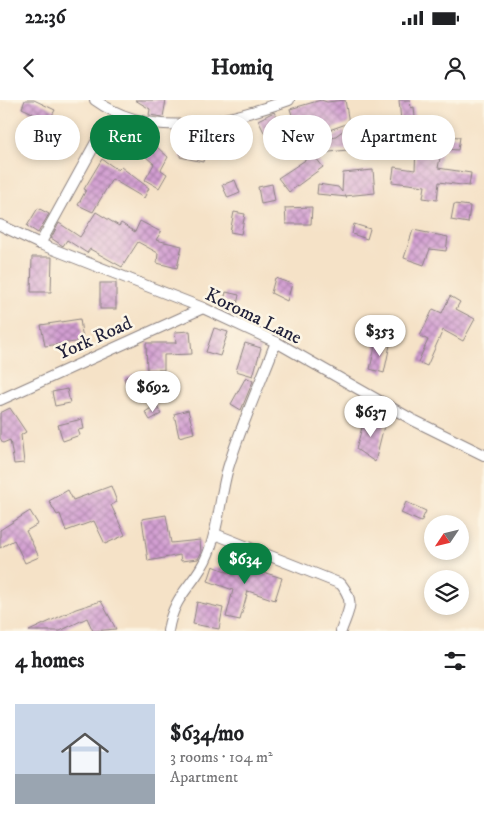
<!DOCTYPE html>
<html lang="en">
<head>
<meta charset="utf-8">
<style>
  body { margin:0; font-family:"IM FELL DW Pica",serif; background:#f2f2f2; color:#202124; height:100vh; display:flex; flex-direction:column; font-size:19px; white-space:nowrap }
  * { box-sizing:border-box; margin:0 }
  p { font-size:16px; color:#757577 }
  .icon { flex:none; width:28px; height:28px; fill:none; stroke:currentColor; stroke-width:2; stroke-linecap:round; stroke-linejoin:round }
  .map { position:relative; height:531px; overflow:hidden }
  .sheet { display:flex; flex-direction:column; background:#fff; flex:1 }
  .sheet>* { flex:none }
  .guide { position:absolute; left:15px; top:15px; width:455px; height:45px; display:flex; gap:10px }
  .needle { width:32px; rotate:235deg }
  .tools { position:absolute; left:424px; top:415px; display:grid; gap:10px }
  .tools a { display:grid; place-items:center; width:45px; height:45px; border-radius:50%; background:#fff; box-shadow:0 2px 8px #0003; font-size:25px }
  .price { position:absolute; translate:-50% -42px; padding:0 11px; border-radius:18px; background:#fff; color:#222; font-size:16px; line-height:32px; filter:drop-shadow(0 1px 2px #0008) }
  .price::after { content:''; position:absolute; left:50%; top:30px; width:15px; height:11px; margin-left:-8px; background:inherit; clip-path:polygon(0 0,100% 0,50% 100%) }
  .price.selected { background:#0b8043; color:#fff }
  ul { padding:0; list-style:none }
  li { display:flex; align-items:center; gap:15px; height:125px; padding:0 15px }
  li span { display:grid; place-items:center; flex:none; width:140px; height:100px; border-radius:0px; color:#555 }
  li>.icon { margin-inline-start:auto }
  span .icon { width:60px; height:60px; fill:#fffc; stroke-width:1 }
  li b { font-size:21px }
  h2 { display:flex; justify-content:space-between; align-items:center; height:60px; padding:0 15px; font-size:21px }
  .pill { padding:0 18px; border-radius:22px; background:#fff; box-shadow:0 2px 8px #0003; font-size:18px; line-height:45px }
  .pill.selected { background:#0b8043; color:#fff }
  .status { display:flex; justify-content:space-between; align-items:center; height:35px; padding:0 25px; background:#fff; direction:ltr }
  .status svg { height:14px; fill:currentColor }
  header { display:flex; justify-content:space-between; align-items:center; height:65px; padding:0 15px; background:#fff; font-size:22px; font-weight:800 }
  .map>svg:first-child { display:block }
  .building { fill:url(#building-cross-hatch) }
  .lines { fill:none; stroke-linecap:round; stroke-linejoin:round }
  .street-casing { stroke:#8c8281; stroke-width:12 }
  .street { stroke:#fff; stroke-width:10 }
  .labels { text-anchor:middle; stroke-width:5; stroke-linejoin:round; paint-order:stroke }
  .street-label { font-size:19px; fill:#22223b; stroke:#fcf5e5 }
</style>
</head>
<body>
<div class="status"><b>22:36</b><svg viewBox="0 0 49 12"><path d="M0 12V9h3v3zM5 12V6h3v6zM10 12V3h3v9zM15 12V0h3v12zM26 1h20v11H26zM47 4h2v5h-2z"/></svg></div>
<header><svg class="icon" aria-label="back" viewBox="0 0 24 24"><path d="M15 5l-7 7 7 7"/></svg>Homiq<svg class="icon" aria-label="person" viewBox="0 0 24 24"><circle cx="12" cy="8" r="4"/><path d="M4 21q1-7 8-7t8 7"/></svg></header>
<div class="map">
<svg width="484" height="531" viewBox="0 0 484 531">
  <defs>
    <pattern id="building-cross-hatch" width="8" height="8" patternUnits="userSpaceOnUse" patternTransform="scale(1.25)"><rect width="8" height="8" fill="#d29ed1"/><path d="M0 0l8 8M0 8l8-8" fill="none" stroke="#aa80ab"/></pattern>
  </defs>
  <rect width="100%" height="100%" fill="#fcf5e5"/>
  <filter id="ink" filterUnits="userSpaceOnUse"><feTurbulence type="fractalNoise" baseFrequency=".02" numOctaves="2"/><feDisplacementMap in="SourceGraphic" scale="10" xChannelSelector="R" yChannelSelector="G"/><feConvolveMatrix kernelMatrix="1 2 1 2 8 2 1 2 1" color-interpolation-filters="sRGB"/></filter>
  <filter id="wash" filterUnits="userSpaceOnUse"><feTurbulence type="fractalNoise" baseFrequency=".0096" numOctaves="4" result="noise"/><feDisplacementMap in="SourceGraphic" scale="20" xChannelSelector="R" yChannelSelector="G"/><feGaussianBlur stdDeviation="1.12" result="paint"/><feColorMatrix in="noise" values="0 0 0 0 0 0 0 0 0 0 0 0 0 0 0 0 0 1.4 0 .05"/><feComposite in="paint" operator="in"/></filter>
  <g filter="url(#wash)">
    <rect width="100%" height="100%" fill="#f5e2c7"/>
    <g id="blocks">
      <g class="building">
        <polygon points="25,0 34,0 55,10 49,21 22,8"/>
        <polygon points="135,0 166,0 163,17 149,15 150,9"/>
        <polygon points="321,0 327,2 345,0 349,23 301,40 290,9"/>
        <polygon points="399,0 410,0 411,8 414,7 417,39 403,42"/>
        <polygon points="274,12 288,38 275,45 268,32 265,34 258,20"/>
        <polygon points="244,27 247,47 225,48 223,31"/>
        <polygon points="22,30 38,38 34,47 18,39"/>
        <polygon points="126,30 140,41 130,54 116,42"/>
        <polygon points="344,30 347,50 313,54 323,67 289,92 278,78 307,59 301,41 312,53"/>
        <polygon points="444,36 460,37 458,50 444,49"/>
        <polygon points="147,38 168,57 161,70 167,74 159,88 145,80 154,64 137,49"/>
        <polygon points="183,40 206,45 203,62 180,57"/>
        <polygon points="416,48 441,53 438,68 471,73 469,86 439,82 437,100 423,98 425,86 392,82 394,67 415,70"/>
        <polygon points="102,59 118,70 121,67 149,88 144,98 112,79 93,112 78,105 86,90 84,89"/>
        <polygon points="373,70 375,93 345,96 347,97 317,94 318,84 338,87 342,92 343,73"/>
        <polygon points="235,80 240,93 228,98 222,85"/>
        <polygon points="272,84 275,101 261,104 258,87"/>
        <polygon points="454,104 470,106 468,123 451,120"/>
        <polygon points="312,107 311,124 286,124 285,108"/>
        <polygon points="38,108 49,114 38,133 27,126"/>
        <polygon points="96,112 119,126 121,123 135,132 140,121 161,132 156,140 182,146 177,168 157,163 158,153 138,142 122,167 90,149 87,153 67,140 63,146 51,138 59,123 80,137"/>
        <polygon points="234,112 245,114 241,134 230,132"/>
        <polygon points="354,124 370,129 367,139 352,134"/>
        <polygon points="413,130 448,137 446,151 430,149 424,165 404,158"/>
        <polygon points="32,157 52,157 51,192 31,192"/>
        <polygon points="275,178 292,184 287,201 271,193"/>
        <rect x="100" y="183" width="16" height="26"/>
        <polygon points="226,192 239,195 237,205 224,201"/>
        <polygon points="450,196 460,202 456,209 475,219 463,241 443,230 427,266 418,262 428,240 420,236 433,209 442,213"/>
        <polygon points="80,219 83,241 45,246 41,225"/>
        <polygon points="214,228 228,232 220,256 206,252"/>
        <polygon points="190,231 192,254 164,255 164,270 147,270 146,243 176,243 175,232"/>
        <polygon points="376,242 390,245 384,273 370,269"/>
        <polygon points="245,243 261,248 253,276 236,271"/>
        <polygon points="142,271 147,282 129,289 124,278"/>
        <polygon points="246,277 253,281 241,310 231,304"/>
        <polygon points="67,289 70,303 55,306 52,292"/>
        <polygon points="156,305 161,314 150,320 145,312"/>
        <polygon points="10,308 26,332 21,335 24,363 14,364 10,340 3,343 0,338 0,313"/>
        <polygon points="188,310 194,333 179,337 174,314"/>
        <polygon points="365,317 385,322 375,362 356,349"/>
        <polygon points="82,319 84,329 78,330 80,335 63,341 58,325"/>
        <polygon points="111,386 117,402 111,405 125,435 105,444 94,421 66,431 60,414 57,415 49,401 68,390 73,400"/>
        <polygon points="406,402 426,411 421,422 401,413"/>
        <polygon points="30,411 38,424 26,431 39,457 25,463 14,440 0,448 0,430"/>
        <polygon points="166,415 171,443 200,440 201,453 198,459 181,461 180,455 148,461 142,419"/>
        <polygon points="238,457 258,463 256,470 282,478 275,500 248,491 240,520 226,517 233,490 208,481 213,466 233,474"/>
        <polygon points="101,501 116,529 93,531 87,518 60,531 29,531 76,509"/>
        <polygon points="197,502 223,508 219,529 193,524"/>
      </g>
    </g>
  </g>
  <g filter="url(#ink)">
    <use href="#blocks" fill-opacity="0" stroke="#8c8281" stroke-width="1"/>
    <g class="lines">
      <g class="street-casing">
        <g id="street">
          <path d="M 95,0 C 153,42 227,22 289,0"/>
          <polyline points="0,125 40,144 203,208 276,242 413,320 484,355"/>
          <polyline points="40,144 101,33"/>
          <polyline points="0,300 203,208"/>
          <path d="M 215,434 L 341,484 C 356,503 348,511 341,531"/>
          <path d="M 168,531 C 174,492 196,485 208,454 C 219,427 220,396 228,368 C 241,325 260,284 276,242"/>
        </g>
      </g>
      <use href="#street" class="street"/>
    </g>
  </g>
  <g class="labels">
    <g class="street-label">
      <text transform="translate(254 215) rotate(26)" y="7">Koroma Lane</text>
      <text transform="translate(94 237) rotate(-24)" y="7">York Road</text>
    </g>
  </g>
</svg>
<div class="tools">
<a><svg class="needle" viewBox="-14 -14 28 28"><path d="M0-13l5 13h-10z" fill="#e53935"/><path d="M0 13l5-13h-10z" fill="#757577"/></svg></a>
<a><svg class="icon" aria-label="layers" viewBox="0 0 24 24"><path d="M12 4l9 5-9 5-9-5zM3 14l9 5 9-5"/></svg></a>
</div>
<b class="price" style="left:380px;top:257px">$353</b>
<b class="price" style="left:153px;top:313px">$692</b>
<b class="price" style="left:371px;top:338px">$637</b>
<b class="price selected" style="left:245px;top:485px">$634</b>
<div class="guide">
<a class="pill">Buy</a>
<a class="pill selected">Rent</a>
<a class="pill">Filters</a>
<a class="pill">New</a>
<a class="pill">Apartment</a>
</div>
</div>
<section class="sheet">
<h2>4 homes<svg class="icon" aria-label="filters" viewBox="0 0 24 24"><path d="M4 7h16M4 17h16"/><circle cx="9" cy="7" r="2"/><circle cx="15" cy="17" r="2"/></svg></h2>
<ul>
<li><span style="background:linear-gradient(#c9d6e8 70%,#9aa5b1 0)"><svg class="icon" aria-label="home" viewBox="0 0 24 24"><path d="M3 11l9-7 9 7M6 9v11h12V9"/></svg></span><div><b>$634/mo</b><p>3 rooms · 104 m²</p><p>Apartment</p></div></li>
</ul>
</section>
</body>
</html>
